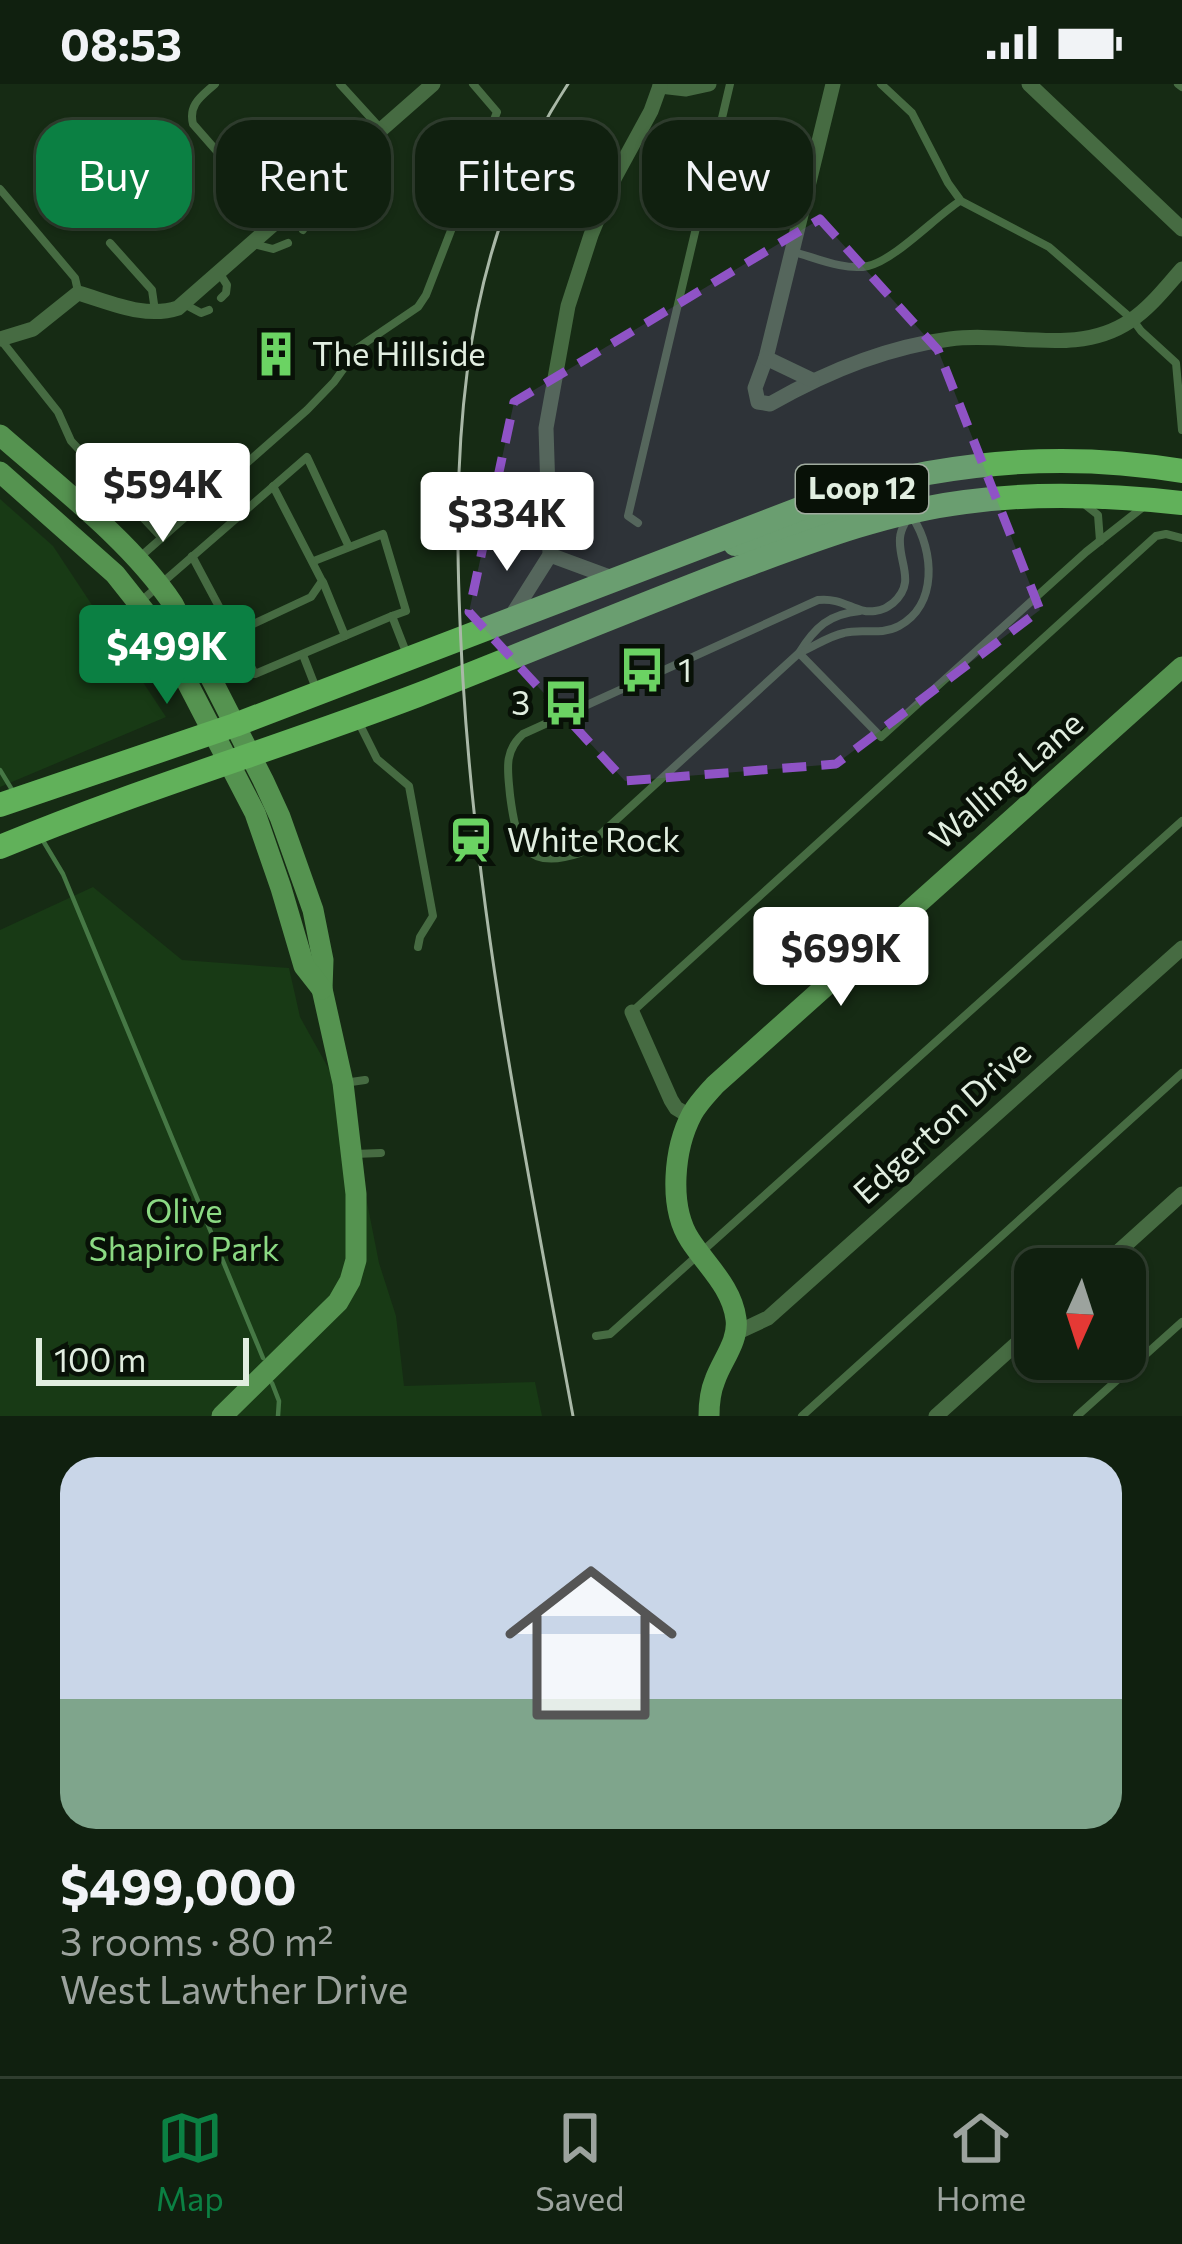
<!DOCTYPE html>
<html lang="en">
<head>
<meta charset="utf-8">
<style>
  body { margin:0; font-family:Commissioner,sans-serif; background:#192818; color:#f1f3f6; height:100vh; display:flex; flex-direction:column; font-size:45px; white-space:nowrap }
  * { box-sizing:border-box; margin:0 }
  p { font-size:39px; color:#9ca39e }
  .icon { flex:none; width:66px; height:66px; fill:none; stroke:currentColor; stroke-width:2; stroke-linecap:round; stroke-linejoin:round }
  .map { position:relative; height:1332px; overflow:hidden }
  .details { display:flex; flex-direction:column; background:#10200f; flex:1 }
  .details>* { flex:none }
  .top-card { position:absolute; left:36px; top:36px; width:1110px; height:108px; display:flex; gap:24px }
  .needle { width:78px; rotate:183deg }
  .buttons { position:absolute; left:1014px; top:1164px; display:grid; gap:24px }
  .buttons a { display:grid; place-items:center; width:132px; height:132px; border-radius:24px; background:#10200f; box-shadow:0 3px 9px #0004,0 0 0 3px #303e2f; font-size:60px }
  .scale { position:absolute; left:36px; bottom:30px; width:213px; box-sizing:border-box; padding-left:12px; border:6px solid #e1eee0; border-top:0; font-size:33px; line-height:42px; white-space:nowrap; color:#e1eee0; -webkit-text-stroke:9px #081107; paint-order:stroke }
  .price { position:absolute; translate:-50% -102px; padding:0 27px; border-radius:12px; background:#fff; color:#222; font-size:39px; line-height:78px; filter:drop-shadow(0 3px 6px #0008) }
  .price::after { content:''; position:absolute; left:50%; top:72px; width:36px; height:27px; margin-left:-18px; background:inherit; clip-path:polygon(0 0,100% 0,50% 100%) }
  .price.active { background:#0b8043; color:#fff }
  ul { padding:0; list-style:none }
  li { display:grid; align-content:center; gap:24px; height:636px; padding:0 60px }
  li span { display:grid; place-items:center; height:372px; border-radius:36px; color:#555 }
  li>.icon { margin-inline-start:auto }
  span .icon { width:216px; height:216px; fill:#fffc; stroke-width:1 }
  li b { font-size:51px }
  .tag { padding:0 42px; border-radius:36px; background:#10200f; box-shadow:0 3px 9px #0004,0 0 0 3px #303e2f; font-size:42px; line-height:108px }
  .tag.active { background:#0b8043; color:#fff }
  .status { display:flex; justify-content:space-between; align-items:center; height:84px; padding:0 60px; background:#10200f; direction:ltr }
  .status svg { height:33px; fill:currentColor }
  .dock { display:flex; justify-content:space-around; align-items:center; height:168px; border-top:3px solid #303e2f; background:#10200f; font-size:33px; color:#9ca39e }
  .dock a { display:grid; justify-items:center; gap:6px }
  .dock .active { color:#0b8043 }
  .map>svg:first-child { display:block }
  .green { fill:#183a15 }
  .lines { fill:none; stroke-linecap:round; stroke-linejoin:round }
  .stream { stroke:#467845; stroke-width:4.5 }
  .lane { stroke:#466b42; stroke-width:8 }
  .street { stroke:#466b42; stroke-width:15 }
  .secondary { stroke:#559350; stroke-width:21 }
  .primary { stroke:#61b15a; stroke-width:24 }
  .tram { stroke:#a9b8a7; stroke-width:3 }
  .marked { fill:#8f53c6; fill-opacity:0.2; stroke:#8f53c6; stroke-width:9; stroke-dasharray:24 15; stroke-linejoin:round }
  .labels { text-anchor:middle; stroke-width:10; stroke-linejoin:round; paint-order:stroke }
  .shield { fill:#081107; stroke:#a0ac9f; stroke-width:3 }
  .shield-label { font-size:30px; font-weight:bold; fill:#e1eee0 }
  .poi-label { font-size:33px; fill:#e1eee0; stroke:#081107; text-anchor:start }
  .street-label { font-size:33px; fill:#e1eee0; stroke:#081107 }
  .park-label { font-size:33px; fill:#8bda83; stroke:#081107 }
</style>
</head>
<body>
<div class="status"><b>08:53</b><svg viewBox="0 0 49 12"><path d="M0 12V9h3v3zM5 12V6h3v6zM10 12V3h3v9zM15 12V0h3v12zM26 1h20v11H26zM47 4h2v5h-2z"/></svg></div>
<div class="map">
<svg width="1182" height="1332" viewBox="0 0 1182 1332">
  <rect width="100%" height="100%" fill="#162b14"/>
  <g class="green">
    <polygon points="0,415 53,462 166,633 0,703"/>
    <polygon points="93,803 182,876 289,884 300,933 330,987 364,1103 379,1179 396,1232 404,1302 535,1298 542,1332 0,1332 0,846"/>
  </g>
  <g class="lines">
    <g class="stream">
      <polyline points="0,686 14,709"/>
      <polyline points="42,755 63,790 263,1274"/>
      <polyline points="272,1299 279,1317 278,1332"/>
    </g>
    <g class="lane">
      <path d="M 215,0 C 202,12 188,20 193,40 L 278,137"/>
      <polyline points="340,0 380,44"/>
      <polyline points="881,0 912,29 948,99 961,117 1049,163 1133,236 1141,247 1176,279 1182,346"/>
      <polyline points="1178,0 1182,3"/>
      <polyline points="0,105 75,194 78,207"/>
      <polyline points="303,146 312,129 304,114"/>
      <polyline points="110,159 152,206 155,227"/>
      <polyline points="254,160 273,165 288,159"/>
      <path d="M 794,168 C 816,174 845,187 868,182 C 895,176 935,133 960,117"/>
      <polyline points="220,190 227,201 226,209 221,214"/>
      <polyline points="184,220 201,229 209,226"/>
      <polyline points="1,256 58,328 71,357 162,454"/>
      <polyline points="1083,419 1098,431 1100,457"/>
      <polyline points="638,439 628,432 730,0"/>
      <polyline points="192,472 255,590 392,532"/>
      <polyline points="140,473 307,326 334,298 359,263 418,223 426,211 497,28 473,0"/>
      <polyline points="314,477 383,450 406,527 392,532 406,568"/>
      <polyline points="323,498 345,552"/>
      <polyline points="140,518 307,373 349,463"/>
      <path d="M 860,527 C 829,530 815,543 799,569 L 580,769 C 524,788 516,758 510,711 C 508,687 503,668 523,650 L 818,516 C 844,513 855,530 875,527 C 883,526 886,524 893,519 C 917,498 898,479 900,454 C 900,447 904,441 907,435"/>
      <polyline points="234,549 311,513 322,497 273,402"/>
      <path d="M 801,568 C 815,562 829,552 844,549 C 862,544 880,552 899,542 C 938,521 934,467 913,434"/>
      <polyline points="799,569 881,653 1086,468 1143,423"/>
      <polyline points="303,571 317,607"/>
      <polyline points="357,635 377,675 409,702 433,832 420,853 418,863"/>
      <polyline points="632,928 1156,452 1166,450 1182,454"/>
      <polyline points="344,999 365,996"/>
      <polyline points="354,1070 381,1069"/>
      <polyline points="596,1252 610,1250 1182,737"/>
      <polyline points="802,1332 1182,989"/>
      <polyline points="1077,1332 1182,1238"/>
    </g>
    <g class="street">
      <path d="M 833,0 L 766,274 L 755,304 L 758,318 L 770,320 C 826,288 886,263 950,255 C 1010,247 1077,273 1130,237 C 1150,224 1166,203 1182,185"/>
      <polyline points="1029,0 1182,145"/>
      <polyline points="660,2 686,5 709,0"/>
      <path d="M 0,255 L 33,245 L 78,209 C 110,218 144,235 178,224 L 433,0"/>
      <polyline points="766,274 812,296"/>
      <polyline points="550,471 615,495"/>
      <polyline points="509,536 550,471 546,344 568,222 591,151 615,93 651,27 660,2"/>
      <polyline points="632,928 671,1016 676,1024 691,1033"/>
      <polyline points="1099,1185 1182,1110"/>
      <polyline points="736,1249 768,1234 1182,864"/>
      <polyline points="936,1332 1035,1243"/>
    </g>
    <g class="secondary">
      <path d="M 0,351 C 58,402 130,456 173,520 L 263,696 L 280,733 L 313,826 L 323,876 L 322,905 L 343,999 L 356,1110 L 356,1176 L 350,1197 L 338,1218 L 222,1332"/>
      <polyline points="0,388 115,490 161,548 255,729 281,804 304,882 322,905"/>
      <path d="M 709,1332 C 709,1319 710,1308 715,1296 C 722,1276 739,1257 736,1235 C 732,1203 706,1181 690,1156 C 668,1122 674,1064 692,1030 C 698,1019 707,1010 715,1001 L 1182,583"/>
    </g>
    <g class="primary">
      <polyline points="735,460 767,455 877,418 894,418 909,428"/>
      <path d="M 0,721 L 235,641 L 836,411 C 867,404 897,395 928,389 C 1011,374 1099,373 1182,387"/>
      <path d="M 0,763 C 137,706 279,664 418,611 C 522,570 626,527 730,487 C 806,459 884,428 965,418 C 1037,408 1109,411 1182,419"/>
    </g>
    <path class="tram" d="M 568,0 C 451,177 451,393 463,597 C 478,845 528,1088 573,1332"/>
  </g>
  <path class="marked" d="M 820,135 L 938,266 L 1040,526 L 836,680 L 625,697 L 469,528 L 514,318 Z"/>
  <defs>
    <g id="building-bare" transform="scale(3.6)"><path d="M-4-6H4V6H1V3H-1V6H-4ZM-2.5-4.3h1.7v1.8h-1.7ZM.8-4.3h1.7v1.8H.8ZM-2.5-1h1.7V.8h-1.7ZM.8-1h1.7V.8H.8Z" fill="#6bd363" stroke="#081107" stroke-width="2.5" paint-order="stroke"/></g>
    <g id="bus-bare" transform="scale(3.6)"><path d="M-5-6H5V4H4V6H2V4H-2V6H-4V4H-5ZM-3.5-4V0h7V-4ZM-3.5 1.2v1.5H-2V1.2ZM2 1.2v1.5H3.5V1.2Z" fill="#6bd363" stroke="#081107" stroke-width="2.5" paint-order="stroke"/></g>
    <g id="station-bare" transform="scale(3.6)"><path d="M-3-6H3Q5-6 5-4V2Q5 4 3 4L4.5 6H3L1.5 4h-3L-3 6H-4.5L-3 4Q-5 4-5 2V-4Q-5-6-3-6ZM-3.5-4v3h7v-3ZM-3.5 1v1.5H-2V1ZM2 1v1.5H3.5V1Z" fill="#6bd363" stroke="#081107" stroke-width="2.5" paint-order="stroke"/></g>
  </defs>
  <g fill-rule="evenodd">
    <use href="#building-bare" x="276" y="270"/>
    <use href="#bus-bare" x="642" y="586"/>
    <use href="#bus-bare" x="566" y="619"/>
    <use href="#station-bare" x="471" y="756"/>
  </g>
  <g class="labels">
    <rect class="shield" x="796" y="381" width="132" height="48" rx="9"/>
    <g class="shield-label">
      <text x="862" y="415">Loop 12</text>
    </g>
    <g class="poi-label">
      <text x="312" y="282">The Hillside</text>
      <text x="678" y="598">1</text>
      <text x="530" y="631" text-anchor="end">3</text>
      <text x="507" y="768">White Rock</text>
    </g>
    <g class="street-label">
      <text transform="translate(1006 696) rotate(-41)" y="12">Walling Lane</text>
      <text transform="translate(942 1038) rotate(-42)" y="12">Edgerton Drive</text>
    </g>
    <g class="park-label">
      <text x="184" y="1139">Olive<tspan x="184" dy="38">Shapiro Park</tspan></text>
    </g>
  </g>
</svg>
<div class="buttons">
<a><svg class="needle" viewBox="-14 -14 28 28"><path d="M0-13l5 13h-10z" fill="#e53935"/><path d="M0 13l5-13h-10z" fill="#9ca39e"/></svg></a>
</div>
<div class="scale">100 m</div>
<b class="price" style="left:163px;top:461px">$594K</b>
<b class="price" style="left:507px;top:490px">$334K</b>
<b class="price active" style="left:167px;top:623px">$499K</b>
<b class="price" style="left:841px;top:925px">$699K</b>
<div class="top-card">
<a class="tag active">Buy</a>
<a class="tag">Rent</a>
<a class="tag">Filters</a>
<a class="tag">New</a>
</div>
</div>
<section class="details">
<ul>
<li><span style="background:linear-gradient(#c9d6e8 65%,#7fa58c 0)"><svg class="icon" aria-label="home" viewBox="0 0 24 24"><path d="M3 11l9-7 9 7M6 9v11h12V9"/></svg></span><div><b>$499,000</b><p>3 rooms · 80 m²</p><p>West Lawther Drive</p></div></li>
</ul>
</section>
<nav class="dock">
<a class="active"><svg class="icon" aria-label="map" viewBox="0 0 24 24"><path d="M3 6l6-2 6 2 6-2v14l-6 2-6-2-6 2zM9 4v14M15 6v14"/></svg>Map</a>
<a><svg class="icon" aria-label="saved" viewBox="0 0 24 24"><path d="M7 4h10v16l-5-4-5 4z"/></svg>Saved</a>
<a><svg class="icon" aria-label="home" viewBox="0 0 24 24"><path d="M3 11l9-7 9 7M6 9v11h12V9"/></svg>Home</a>
</nav>
</body>
</html>
